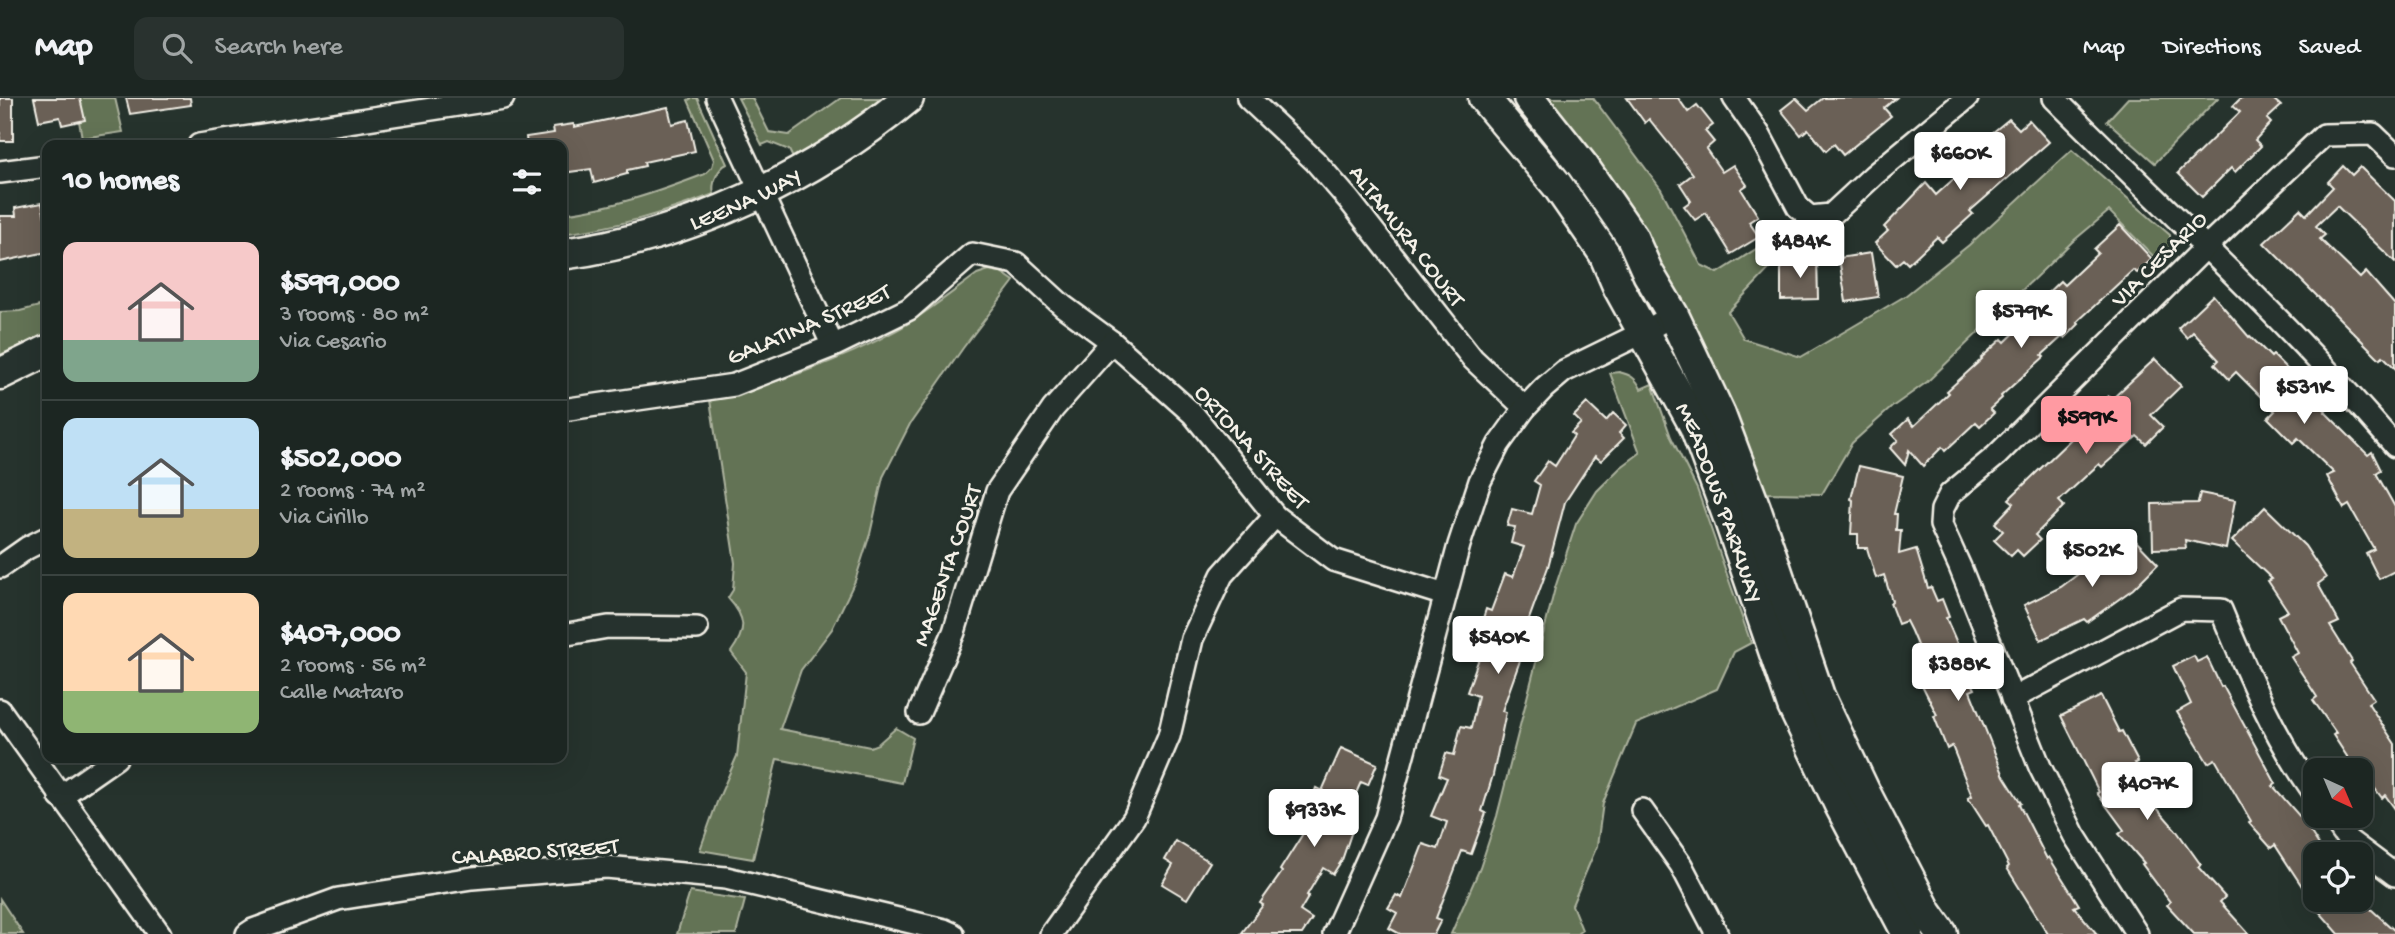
<!DOCTYPE html>
<html lang="en">
<head>
<meta charset="utf-8">
<style>
  body { margin:0; font-family:"Gochi Hand",sans-serif; background:#29322f; color:#f1f3f6; height:100vh; display:flex; flex-direction:column; font-size:26px; white-space:nowrap }
  * { box-sizing:border-box; margin:0 }
  p { font-size:23px; color:#a0a5a5 }
  .icon { flex:none; width:38px; height:38px; fill:none; stroke:currentColor; stroke-width:2; stroke-linecap:round; stroke-linejoin:round }
  .map { position:relative; flex:1; overflow:hidden }
  .details { position:absolute; left:42px; top:42px; width:525px; height:623px; display:flex; flex-direction:column; background:#1c2622; border-radius:14px; box-shadow:0 7px 28px #0002,0 0 0 2px #3a4340 }
  .details>* { flex:none }
  .needle { width:46px; rotate:136deg }
  .controls { position:absolute; left:2303px; top:660px; display:grid; gap:14px }
  .controls a { display:grid; place-items:center; width:70px; height:70px; border-radius:14px; background:#1c2622; box-shadow:0 7px 28px #0002,0 0 0 2px #3a4340; font-size:35px }
  .price { position:absolute; translate:-50% -60px; padding:0 16px; border-radius:7px; background:#fff; color:#222; font-size:23px; line-height:46px; filter:drop-shadow(0 2px 4px #0008) }
  .price::after { content:''; position:absolute; left:50%; top:42px; width:21px; height:16px; margin-left:-10px; background:inherit; clip-path:polygon(0 0,100% 0,50% 100%) }
  .price.active { background:#ff9aa2; color:#111 }
  ul { padding:0; list-style:none }
  li { display:flex; align-items:center; gap:21px; height:175px; padding:0 21px }
  li+li { border-top:2px solid #3a4340 }
  li span { display:grid; place-items:center; flex:none; width:196px; height:140px; border-radius:14px; color:#555 }
  li>.icon { margin-inline-start:auto }
  span .icon { width:84px; height:84px; fill:#fffc; stroke-width:1 }
  li b { font-size:30px }
  h2 { display:flex; justify-content:space-between; align-items:center; height:84px; padding:0 21px; font-size:30px }
  header { display:flex; align-items:center; gap:42px; box-sizing:border-box; height:98px; padding:0 35px; background:#1c2622; border-bottom:2px solid #3a4340 }
  header strong { font-size:33px }
  nav { display:flex; gap:38px; margin-inline-start:auto; font-size:24px }
  .search { width:490px; height:63px; background:#29322f; display:flex; align-items:center; gap:18px; box-sizing:border-box; padding:0 24px; border-radius:14px; color:#a0a5a5; font-size:26px }
  .map>svg:first-child { display:block }
  .green { fill:#637354; stroke:#acb29e; stroke-width:2 }
  .building { fill:#6b6056; stroke:#f4f1e8; stroke-width:2 }
  .lines { fill:none; stroke-linecap:round; stroke-linejoin:round }
  .street-casing { stroke:#f4f1e8; stroke-width:26 }
  .secondary-casing { stroke:#f4f1e8; stroke-width:35 }
  .street { stroke:#26332d; stroke-width:21 }
  .secondary { stroke:#26332d; stroke-width:30 }
  .labels { text-anchor:middle; stroke-width:6; stroke-linejoin:round; paint-order:stroke }
  .street-label { font-size:24px; fill:#f4f1e8; stroke:#26332d }
</style>
</head>
<body>
<header>
<strong>Map</strong>
<div class="search"><svg class="icon" aria-label="search" viewBox="0 0 24 24"><circle cx="10" cy="10" r="6"/><path d="M15 15l6 6"/></svg>Search here</div>
<nav><a>Map</a><a>Directions</a><a>Saved</a></nav>
</header>
<div class="map">
<svg width="2395" height="836" viewBox="0 0 2395 836">
  <rect width="100%" height="100%" fill="#26332d"/>
  <filter id="ink" filterUnits="userSpaceOnUse"><feTurbulence type="fractalNoise" baseFrequency=".0143" numOctaves="2"/><feDisplacementMap in="SourceGraphic" scale="14" xChannelSelector="R" yChannelSelector="G"/><feConvolveMatrix kernelMatrix="1 2 1 2 8 2 1 2 1" color-interpolation-filters="sRGB"/></filter>
  <g filter="url(#ink)">
    <g class="green">
      <polygon points="75,0 115,0 123,34 82,40"/>
      <path d="M 692,0 L 697,0 L 727,66 C 718,70 711,86 714,96 C 662,116 617,129 562,136 L 562,116 C 612,110 658,94 705,76 L 712,69 L 714,62 L 688,2 Z"/>
      <polygon points="738,0 752,0 769,34 789,37 841,0 884,0 847,28 793,60 789,52 769,44 762,47"/>
      <polygon points="1544,0 1593,0 1661,91 1701,167 1718,175 1783,134 1798,141 1728,214 1744,241 1801,259 1905,198 1969,147 2072,52 2170,137 2170,157 2161,166 2109,113 2072,144 1927,284 1892,309 1852,345 1822,396 1764,395 1663,171"/>
      <polygon points="2128,0 2218,0 2155,65 2107,23"/>
      <path d="M 989,172 L 1001,174 L 1014,183 L 963,250 L 910,326 L 883,379 L 870,436 L 855,483 L 832,531 L 801,572 L 780,631 L 870,649 L 878,646 L 896,630 L 913,640 L 902,685 L 777,661 L 753,761 L 700,752 L 717,704 L 737,658 L 746,574 L 731,554 C 747,532 746,520 728,500 L 733,492 L 735,465 L 710,302 C 775,285 838,265 897,232 C 925,216 951,195 977,176 Z"/>
      <polygon points="47,206 47,236 0,257 0,214 20,213"/>
      <path d="M 1619,274 C 1631,277 1636,280 1641,291 L 1652,286 L 1671,339 L 1697,391 L 1751,545 L 1734,554 L 1717,591 L 1636,626 L 1603,705 L 1597,748 L 1572,807 L 1582,832 L 1577,836 L 1451,836 L 1480,770 L 1497,718 L 1555,490 L 1576,426 L 1597,393 L 1620,370 L 1640,355 L 1610,275 Z"/>
      <polygon points="690,794 745,802 736,836 677,836"/>
      <polygon points="0,801 23,836 0,836"/>
    </g>
    <g class="building">
      <rect x="0" y="0" width="13" height="43"/>
      <polygon points="34,0 80,0 85,22 62,27 60,19 39,23"/>
      <polygon points="126,0 190,0 191,7 130,16"/>
      <polygon points="1627,0 1678,0 1688,14 1697,7 1713,27 1705,33 1714,44 1706,51 1722,74 1733,67 1747,87 1741,91 1758,118 1749,124 1759,139 1731,156 1706,115 1695,122 1684,108 1691,103 1680,86 1693,76 1649,21 1645,25"/>
      <polygon points="1796,0 1808,12 1823,0 1896,0 1884,10 1891,18 1843,57 1834,46 1826,53 1808,31 1801,37 1781,12"/>
      <polygon points="2241,0 2272,0 2281,8 2267,21 2271,25 2255,42 2261,48 2235,74 2231,70 2202,99 2178,75 2240,14 2233,8"/>
      <polygon points="668,9 672,26 688,22 695,53 644,64 645,68 627,72 627,76 594,85 591,71 562,75 562,47 527,47 526,39 554,35 553,29 574,26 574,29"/>
      <polygon points="2009,21 2019,31 2029,22 2049,44 1970,113 1973,116 1942,144 1937,139 1908,166 1903,161 1896,167 1875,145 1888,133 1884,129 1926,85 1936,97 1958,77 1955,74 1968,62 1964,58"/>
      <polygon points="2343,68 2352,77 2360,69 2395,103 2395,164 2337,108 2316,128 2325,137 2320,141 2360,180 2366,174 2395,207 2395,270 2383,258 2380,261 2264,145 2300,111 2306,117 2333,89 2328,84"/>
      <polygon points="42,105 47,130 47,154 0,164 0,118 16,118 15,110"/>
      <polygon points="2120,127 2152,161 2137,175 2133,172 2077,224 2079,226 2065,240 2063,238 2042,257 2044,259 2001,298 2002,300 1990,311 1994,315 1980,328 1976,324 1945,353 1942,349 1923,368 1909,352 1905,367 1890,350 1898,342 1892,336 1908,321 1914,328 1949,295 1947,293 1982,261 1981,260 2002,241 2005,244 2044,207 2039,203 2060,183 2064,187 2098,155 2094,151"/>
      <polygon points="1871,155 1878,199 1846,204 1839,160"/>
      <polygon points="1799,159 1817,159 1818,201 1781,202 1781,168 1799,168"/>
      <polygon points="2213,197 2249,239 2250,238 2271,259 2273,257 2302,286 2305,283 2319,297 2315,301 2326,313 2325,314 2368,357 2372,354 2381,372 2376,375 2395,409 2395,473 2379,481 2366,455 2374,451 2349,407 2344,410 2327,378 2334,375 2298,340 2293,345 2268,320 2275,313 2236,274 2229,281 2215,266 2219,262 2193,234 2187,240 2178,230"/>
      <polygon points="2155,261 2181,288 2151,317 2163,329 2146,346 2137,338 2102,369 2099,366 2059,403 2064,408 2035,437 2040,442 2023,458 2017,452 2011,458 1994,442 2003,433 1995,425 2014,405 2009,401 2100,313 2096,309 2108,298 2112,301"/>
      <polygon points="1587,305 1606,323 1613,315 1626,327 1619,335 1624,340 1601,363 1595,358 1565,404 1548,469 1528,524 1536,527 1526,558 1522,557 1502,613 1506,614 1493,677 1482,713 1486,715 1471,756 1462,753 1436,820 1441,822 1434,836 1400,836 1389,830 1397,815 1388,810 1396,797 1402,800 1423,746 1438,751 1447,724 1431,718 1447,680 1439,677 1446,655 1454,657 1461,628 1471,630 1478,598 1467,594 1489,532 1480,530 1486,511 1491,513 1505,476 1513,479 1524,449 1511,445 1515,429 1507,428 1512,411 1532,416 1540,387 1534,383 1548,363 1555,368 1574,338 1571,335 1581,325 1574,318"/>
      <polygon points="1859,368 1903,378 1894,416 1897,416 1896,432 1901,432 1899,456 1916,451 1928,490 1931,489 1937,503 1942,501 1949,519 1946,520 1961,554 1957,556 1975,591 1970,593 2004,678 2021,705 2019,706 2047,761 2049,759 2079,807 2074,809 2097,836 2048,836 2007,770 2009,768 1988,727 1986,728 1968,700 1972,698 1952,648 1947,651 1934,618 1937,617 1919,581 1929,576 1911,533 1906,523 1898,526 1890,505 1892,503 1884,477 1876,480 1867,450 1858,450 1858,436 1851,436 1853,402 1851,401"/>
      <polygon points="2200,395 2235,402 2226,451 2185,442 2186,450 2153,451 2152,406 2198,405"/>
      <polygon points="2265,409 2305,448 2326,480 2318,486 2339,524 2330,528 2352,563 2350,565 2374,601 2368,605 2395,646 2395,711 2385,697 2382,700 2361,672 2352,666 2333,637 2336,635 2313,602 2317,599 2291,559 2298,555 2278,518 2288,513 2268,483 2272,481 2232,443"/>
      <polygon points="2132,439 2158,466 2133,491 2087,524 2084,521 2041,542 2024,507 2061,489 2121,444 2124,447"/>
      <polygon points="2194,558 2197,564 2207,559 2221,589 2223,588 2276,686 2273,688 2302,721 2325,756 2315,756 2315,802 2355,802 2361,811 2361,802 2395,833 2395,836 2339,836 2309,802 2311,802 2275,747 2271,750 2249,725 2251,723 2215,661 2208,665 2177,614 2191,606 2173,568"/>
      <polygon points="2101,598 2119,634 2122,633 2138,664 2135,665 2158,696 2150,702 2176,732 2201,767 2198,769 2225,799 2220,804 2249,836 2194,836 2167,807 2170,804 2142,766 2144,765 2119,736 2124,732 2097,695 2099,694 2061,618"/>
      <polygon points="1341,650 1377,666 1368,687 1361,684 1344,722 1354,727 1342,762 1333,776 1323,770 1307,797 1309,798 1300,813 1312,821 1302,836 1241,836 1263,807 1260,805 1282,774 1280,772 1304,734 1300,733 1316,690 1322,693"/>
      <polygon points="1176,743 1210,764 1187,801 1162,786 1173,767 1165,762"/>
    </g>
    <g class="lines">
      <g class="street-casing">
        <g id="street">
          <polyline points="717,0 833,248"/>
          <polyline points="1248,0 1315,63 1349,102 1473,261 1525,310"/>
          <polyline points="1734,0 1759,36 1798,109 1810,119 1831,117 1874,77 1967,0"/>
          <path d="M 2054,0 C 2169,115 2289,224 2395,348"/>
          <polyline points="199,47 503,0"/>
          <polyline points="0,74 47,68"/>
          <polyline points="562,312 734,287 833,248 909,211 972,156 1016,165 1063,208 1112,244 1193,316 1275,418 1333,462 1445,497"/>
          <polyline points="0,469 27,450 47,440"/>
          <polyline points="562,537 608,529 697,530"/>
          <path d="M 2012,601 L 2181,511 L 2221,512 C 2247,575 2275,641 2315,696"/>
          <polyline points="0,612 160,836"/>
          <polyline points="919,615 954,534 997,393 1053,311 1112,244"/>
          <polyline points="60,699 116,660"/>
          <polyline points="1642,712 1681,767 1717,836"/>
          <polyline points="2331,718 2348,742 2395,777"/>
          <polyline points="247,836 253,832 338,801 472,780 606,769 726,780 944,832 953,836"/>
          <polyline points="1051,836 1134,720 1169,638 1192,541 1222,477 1275,418"/>
          <polyline points="1334,836 1386,720 1459,447 1480,383 1499,346 1525,310 1544,290 1564,273 1644,234 1673,217"/>
          <polyline points="2137,836 2074,737 2040,669 1960,469 1941,427 1942,412 1950,396 1996,358 2207,148 2324,37 2373,36 2395,57"/>
        </g>
      </g>
      <g class="secondary-casing">
        <g id="secondary">
          <path id="s1" d="M 1484,0 L 1557,87 L 1604,155 L 1619,190 L 1695,328 L 1729,420 L 1793,608 L 1840,707 L 1908,836"/>
          <polyline points="1529,0 1583,68 1632,139 1648,175 1673,217 1720,317 1755,410 1819,598 1865,695 1927,815 1942,836"/>
          <path id="s2" d="M 562,156 C 685,140 813,79 908,0"/>
          <polyline points="0,276 47,253"/>
        </g>
      </g>
      <use href="#street" class="street"/>
      <use href="#secondary" class="secondary"/>
    </g>
  </g>
  <g class="labels">
    <g class="street-label">
      <text dy="8" stroke="none"><textPath href="#s2" startOffset="192">LEENA WAY</textPath></text>
      <text transform="translate(1408 137) rotate(52)" y="8">ALTAMURA COURT</text>
      <text transform="translate(2158 160) rotate(-45)" y="8">VIA CESARIO</text>
      <text transform="translate(808 225) rotate(-23)" y="8">GALATINA STREET</text>
      <text transform="translate(1253 348) rotate(48)" y="8">ORTONA STREET</text>
      <text dy="8" stroke="none"><textPath href="#s1" startOffset="472">MEADOWS PARKWAY</textPath></text>
      <text transform="translate(946 467) rotate(-71)" y="8">MAGENTA COURT</text>
      <text transform="translate(535 752) rotate(-4)" y="8">CALABRO STREET</text>
    </g>
  </g>
</svg>
<div class="controls">
<a><svg class="needle" viewBox="-14 -14 28 28"><path d="M0-13l5 13h-10z" fill="#e53935"/><path d="M0 13l5-13h-10z" fill="#a0a5a5"/></svg></a>
<a><svg class="icon" aria-label="locate" viewBox="0 0 24 24"><circle cx="12" cy="12" r="6"/><path d="M12 2v4M12 18v4M2 12h4M18 12h4"/></svg></a>
</div>
<b class="price" style="left:1960px;top:94px">$660K</b>
<b class="price" style="left:1800px;top:182px">$484K</b>
<b class="price" style="left:2021px;top:252px">$579K</b>
<b class="price" style="left:2304px;top:328px">$531K</b>
<b class="price active" style="left:2086px;top:358px">$599K</b>
<b class="price" style="left:2092px;top:491px">$502K</b>
<b class="price" style="left:1498px;top:578px">$540K</b>
<b class="price" style="left:1958px;top:605px">$388K</b>
<b class="price" style="left:2147px;top:724px">$407K</b>
<b class="price" style="left:1314px;top:751px">$933K</b>
<section class="details">
<h2>10 homes<svg class="icon" aria-label="filters" viewBox="0 0 24 24"><path d="M4 7h16M4 17h16"/><circle cx="9" cy="7" r="2"/><circle cx="15" cy="17" r="2"/></svg></h2>
<ul>
<li><span style="background:linear-gradient(#f6c9c9 70%,#7fa58c 0)"><svg class="icon" aria-label="home" viewBox="0 0 24 24"><path d="M3 11l9-7 9 7M6 9v11h12V9"/></svg></span><div><b>$599,000</b><p>3 rooms · 80 m²</p><p>Via Cesario</p></div></li>
<li><span style="background:linear-gradient(#bfe0f5 65%,#c2b280 0)"><svg class="icon" aria-label="home" viewBox="0 0 24 24"><path d="M3 11l9-7 9 7M6 9v11h12V9"/></svg></span><div><b>$502,000</b><p>2 rooms · 74 m²</p><p>Via Cirillo</p></div></li>
<li><span style="background:linear-gradient(#ffd9b3 70%,#8fb573 0)"><svg class="icon" aria-label="home" viewBox="0 0 24 24"><path d="M3 11l9-7 9 7M6 9v11h12V9"/></svg></span><div><b>$407,000</b><p>2 rooms · 56 m²</p><p>Calle Mataro</p></div></li>
</ul>
</section>
</div>
</body>
</html>
